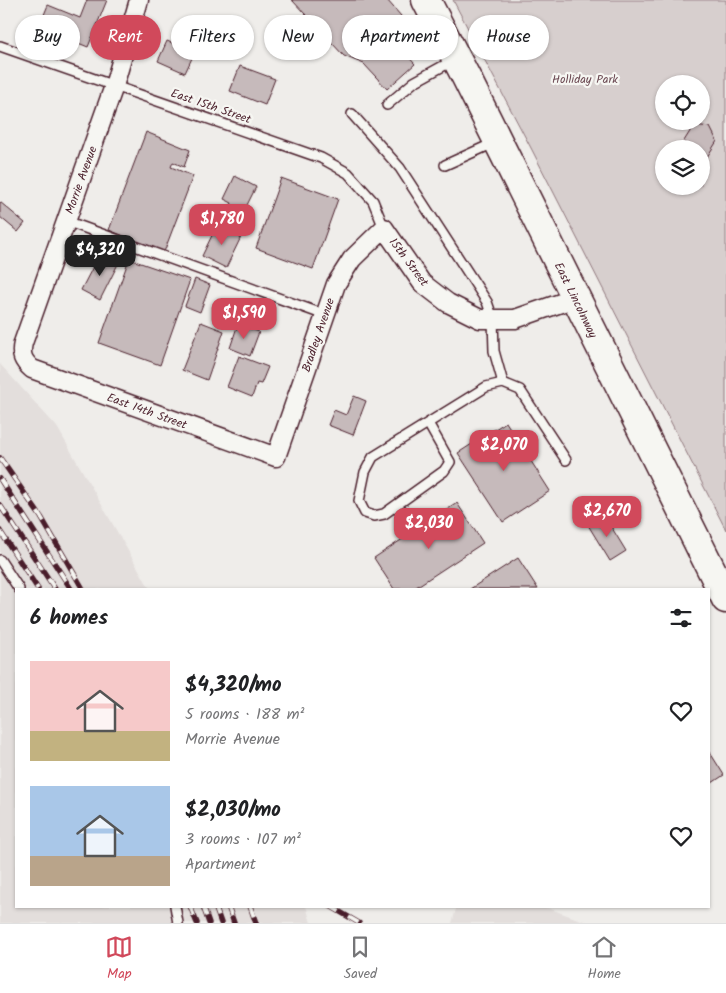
<!DOCTYPE html>
<html lang="en">
<head>
<meta charset="utf-8">
<style>
  body { margin:0; font-family:Kalam,sans-serif; background:#f2f2f2; color:#202124; height:100vh; display:flex; flex-direction:column; font-size:19px; white-space:nowrap }
  * { box-sizing:border-box; margin:0 }
  p { font-size:16px; color:#757577 }
  .icon { flex:none; width:28px; height:28px; fill:none; stroke:currentColor; stroke-width:2; stroke-linecap:round; stroke-linejoin:round }
  .map { position:relative; flex:1; overflow:hidden }
  .details { position:absolute; left:15px; top:588px; width:695px; height:320px; display:flex; flex-direction:column; background:#fff; border-radius:0px; box-shadow:0 1px 4px #0004 }
  .details>* { flex:none }
  .guide { position:absolute; left:15px; top:15px; width:696px; height:45px; display:flex; gap:10px }
  .fabs { position:absolute; left:655px; top:75px; display:grid; gap:10px }
  .fabs a { display:grid; place-items:center; width:55px; height:55px; border-radius:50%; background:#fff; box-shadow:0 1px 4px #0004; font-size:25px }
  .price { position:absolute; translate:-50% -42px; padding:0 11px; border-radius:10px; background:#d1495b; color:#fff; font-size:16px; line-height:32px; filter:drop-shadow(0 1px 2px #0008) }
  .price::after { content:''; position:absolute; left:50%; top:30px; width:15px; height:11px; margin-left:-8px; background:inherit; clip-path:polygon(0 0,100% 0,50% 100%) }
  .price.active { background:#222; color:#fff }
  ul { padding:0; list-style:none }
  li { display:flex; align-items:center; gap:15px; height:125px; padding:0 15px }
  li span { display:grid; place-items:center; flex:none; width:140px; height:100px; border-radius:0px; color:#555 }
  li>.icon { margin-inline-start:auto }
  span .icon { width:60px; height:60px; fill:#fffc; stroke-width:1 }
  li b { font-size:21px }
  h2 { display:flex; justify-content:space-between; align-items:center; height:60px; padding:0 15px; font-size:21px }
  .chip { padding:0 18px; border-radius:22px; background:#fff; box-shadow:0 1px 4px #0004; font-size:18px; line-height:45px }
  .chip.active { background:#d1495b; color:#fff }
  .tabs { display:flex; justify-content:space-around; align-items:center; height:70px; border-top:1px solid #e0e0e0; background:#fff; font-size:14px; color:#757577 }
  .tabs a { display:grid; justify-items:center; gap:2px }
  .tabs .active { color:#d1495b }
  .map>svg:first-child { display:block }
  .built { fill:#e3dedc }
  .green { fill:#d7cfce; stroke:#90777c; fill-rule:evenodd }
  .building { fill:#c6babb; stroke:#4a1f2b }
  .lines { fill:none; stroke-linecap:round; stroke-linejoin:round }
  .service-casing { stroke:#4a1f2b; stroke-width:12 }
  .minor-casing { stroke:#4a1f2b; stroke-width:21 }
  .primary-casing { stroke:#4a1f2b; stroke-width:31 }
  .service { stroke:#f6f6f2; stroke-width:9 }
  .minor { stroke:#f6f6f2; stroke-width:18 }
  .primary { stroke:#f6f6f2; stroke-width:28 }
  .rail-casing { stroke:#4a1f2b; stroke-width:5.5 }
  .rail { stroke:#f6f6f2; stroke-width:4; stroke-dasharray:11; stroke-linecap:butt }
  .labels { text-anchor:middle; stroke-width:4.5; stroke-linejoin:round; paint-order:stroke }
  .park-label { font-size:12px; fill:#6d4b54; stroke:#f6f6f2 }
  .street-label { font-size:12px; fill:#4a1f2b; stroke:#f6f6f2 }
</style>
</head>
<body>
<div class="map">
<svg width="726" height="923" viewBox="0 0 726 923">
  <rect width="100%" height="100%" fill="#efedea"/>
  <filter id="ink" filterUnits="userSpaceOnUse"><feTurbulence type="fractalNoise" baseFrequency=".02" numOctaves="2"/><feDisplacementMap in="SourceGraphic" scale="10" xChannelSelector="R" yChannelSelector="G"/><feConvolveMatrix kernelMatrix="1 2 1 2 8 2 1 2 1" color-interpolation-filters="sRGB"/></filter>
  <g filter="url(#ink)">
    <g class="built">
      <polygon points="0,364 57,427 150,589 16,589 16,906 306,906 311,923 0,923"/>
      <polygon points="457,906 542,906 589,923 452,923"/>
    </g>
    <path class="green" d="M 453,0 L 726,0 L 726,530 L 531,148 ZM 664,84 L 701,84 L 701,121 L 664,121 ZM 664,149 L 701,149 L 701,186 L 664,186 Z"/>
    <g class="building">
      <polygon points="87,0 107,0 88,47 39,27 48,5 80,18"/>
      <polygon points="292,0 387,0 401,16 394,35 391,38 415,64 387,89 364,64 344,56"/>
      <polygon points="182,33 200,41 185,73 158,61 167,41 177,45"/>
      <polygon points="240,66 275,79 265,105 230,91"/>
      <polygon points="694,125 710,127 717,141 707,157 701,156 701,149 688,149 684,141"/>
      <polygon points="146,132 190,150 184,167 173,162 171,167 193,176 164,252 109,230"/>
      <polygon points="235,176 256,187 241,217 228,211 232,203 224,199"/>
      <polygon points="281,178 338,199 313,269 256,248"/>
      <polygon points="0,202 25,223 18,232 0,217"/>
      <polygon points="218,223 242,235 226,268 202,256"/>
      <polygon points="99,255 118,264 100,300 81,290"/>
      <polygon points="129,259 190,280 160,365 99,343"/>
      <polygon points="195,279 210,285 200,312 185,306"/>
      <polygon points="201,322 224,331 207,380 182,370"/>
      <polygon points="238,324 259,332 250,356 230,348"/>
      <polygon points="239,356 268,367 261,384 257,383 252,397 227,387"/>
      <polygon points="354,396 366,401 353,435 328,425 334,410 346,415"/>
      <polygon points="506,422 550,491 503,522 458,453"/>
      <polygon points="457,503 483,543 413,589 394,589 374,558"/>
      <polygon points="604,515 626,551 610,561 588,525"/>
      <polygon points="518,558 538,589 470,589"/>
      <polygon points="709,751 724,775 709,785"/>
    </g>
    <g class="lines">
      <g class="service-casing">
        <g id="service">
          <polyline points="0,46 321,158 348,173 373,201 384,228"/>
          <polyline points="387,105 414,82 454,60"/>
          <polyline points="352,114 400,168 487,302 493,319 494,351 503,383"/>
          <polyline points="445,165 496,142"/>
          <polyline points="66,221 325,315"/>
          <polyline points="428,423 450,462 444,471 384,514 374,516 365,513 359,501 365,472 373,457 486,387 503,383 520,390 566,460"/>
          <polyline points="0,560 19,589"/>
          <polyline points="175,906 178,923"/>
        </g>
      </g>
      <g class="minor-casing">
        <path id="minor" d="M 139,0 L 114,86 L 23,343 C 20,355 23,361 32,369 L 276,457 L 336,284 L 352,259 L 384,228 L 422,283 L 448,303 L 480,319 L 515,319 L 575,298"/>
      </g>
      <g class="primary-casing">
        <polyline id="primary" points="426,0 466,77 726,599"/>
      </g>
      <use href="#service" class="service"/>
      <use href="#minor" class="minor"/>
      <use href="#primary" class="primary"/>
      <g class="rail-casing">
        <g id="rail">
          <polyline points="0,458 41,517 83,589"/>
          <polyline points="0,479 71,589"/>
          <polyline points="0,505 55,589"/>
          <polyline points="0,531 38,589"/>
          <polyline points="190,906 197,923"/>
          <polyline points="203,906 209,923"/>
          <polyline points="215,906 221,923"/>
          <polyline points="228,906 234,923"/>
          <polyline points="250,906 256,923"/>
          <polyline points="330,906 359,923"/>
        </g>
      </g>
      <use href="#rail" class="rail"/>
    </g>
  </g>
  <g class="labels">
    <g class="park-label">
      <text x="585" y="83">Holliday Park</text>
    </g>
    <g class="street-label">
      <text transform="translate(211 106) rotate(19)" y="4">East 15th Street</text>
      <text transform="translate(81 180) rotate(-70)" y="4">Morrie Avenue</text>
      <text transform="translate(409 262) rotate(53)" y="4">15th Street</text>
      <text transform="translate(576 300) rotate(64)" y="4">East Lincolnway</text>
      <text transform="translate(318 335) rotate(-71)" y="4">Bradley Avenue</text>
      <text transform="translate(147 411) rotate(20)" y="4">East 14th Street</text>
    </g>
  </g>
</svg>
<div class="fabs">
<a><svg class="icon" aria-label="locate" viewBox="0 0 24 24"><circle cx="12" cy="12" r="6"/><path d="M12 2v4M12 18v4M2 12h4M18 12h4"/></svg></a>
<a><svg class="icon" aria-label="layers" viewBox="0 0 24 24"><path d="M12 4l9 5-9 5-9-5zM3 14l9 5 9-5"/></svg></a>
</div>
<b class="price" style="left:222px;top:246px">$1,780</b>
<b class="price active" style="left:100px;top:277px">$4,320</b>
<b class="price" style="left:244px;top:340px">$1,590</b>
<b class="price" style="left:504px;top:472px">$2,070</b>
<b class="price" style="left:607px;top:538px">$2,670</b>
<b class="price" style="left:429px;top:550px">$2,030</b>
<div class="guide">
<a class="chip">Buy</a>
<a class="chip active">Rent</a>
<a class="chip">Filters</a>
<a class="chip">New</a>
<a class="chip">Apartment</a>
<a class="chip">House</a>
</div>
<section class="details">
<h2>6 homes<svg class="icon" aria-label="filters" viewBox="0 0 24 24"><path d="M4 7h16M4 17h16"/><circle cx="9" cy="7" r="2"/><circle cx="15" cy="17" r="2"/></svg></h2>
<ul>
<li><span style="background:linear-gradient(#f6c9c9 70%,#c2b280 0)"><svg class="icon" aria-label="home" viewBox="0 0 24 24"><path d="M3 11l9-7 9 7M6 9v11h12V9"/></svg></span><div><b>$4,320/mo</b><p>5 rooms · 188 m²</p><p>Morrie Avenue</p></div><svg class="icon" aria-label="heart" viewBox="0 0 24 24"><path d="M12 20l-8-8c-3-5 5-10 8-4 3-6 11-1 8 4z"/></svg></li>
<li><span style="background:linear-gradient(#a9c7e8 70%,#b9a48a 0)"><svg class="icon" aria-label="home" viewBox="0 0 24 24"><path d="M3 11l9-7 9 7M6 9v11h12V9"/></svg></span><div><b>$2,030/mo</b><p>3 rooms · 107 m²</p><p>Apartment</p></div><svg class="icon" aria-label="heart" viewBox="0 0 24 24"><path d="M12 20l-8-8c-3-5 5-10 8-4 3-6 11-1 8 4z"/></svg></li>
</ul>
</section>
</div>
<nav class="tabs">
<a class="active"><svg class="icon" aria-label="map" viewBox="0 0 24 24"><path d="M3 6l6-2 6 2 6-2v14l-6 2-6-2-6 2zM9 4v14M15 6v14"/></svg>Map</a>
<a><svg class="icon" aria-label="saved" viewBox="0 0 24 24"><path d="M7 4h10v16l-5-4-5 4z"/></svg>Saved</a>
<a><svg class="icon" aria-label="home" viewBox="0 0 24 24"><path d="M3 11l9-7 9 7M6 9v11h12V9"/></svg>Home</a>
</nav>
</body>
</html>
